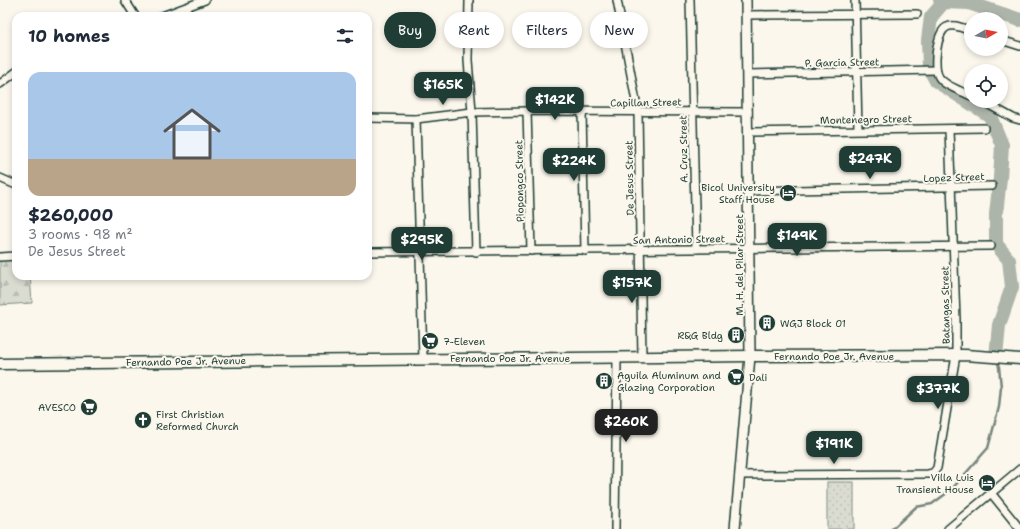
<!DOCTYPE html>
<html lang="en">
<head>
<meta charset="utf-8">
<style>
  body { margin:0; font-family:"Shantell Sans",sans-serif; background:#f6f6f7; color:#1f2937; height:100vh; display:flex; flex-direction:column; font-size:15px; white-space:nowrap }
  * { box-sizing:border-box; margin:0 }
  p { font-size:13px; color:#747a83 }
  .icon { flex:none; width:22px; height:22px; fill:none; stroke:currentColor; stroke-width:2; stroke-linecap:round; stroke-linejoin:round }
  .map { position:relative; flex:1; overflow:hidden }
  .sheet { position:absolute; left:12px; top:12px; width:360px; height:268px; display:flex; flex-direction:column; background:#fff; border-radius:12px; box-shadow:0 2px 6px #0003 }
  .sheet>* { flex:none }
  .guide { position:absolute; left:384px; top:12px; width:380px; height:36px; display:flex; gap:8px }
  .needle { width:26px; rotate:81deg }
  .fabs { position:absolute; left:964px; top:12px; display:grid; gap:8px }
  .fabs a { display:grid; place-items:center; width:44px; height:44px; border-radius:50%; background:#fff; box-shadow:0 2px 6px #0003; font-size:20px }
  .price { position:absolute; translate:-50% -34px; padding:0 9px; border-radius:8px; background:#1f3d34; color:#fff; font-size:13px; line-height:26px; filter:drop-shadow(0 1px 2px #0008) }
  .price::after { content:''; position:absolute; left:50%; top:24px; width:12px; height:9px; margin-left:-6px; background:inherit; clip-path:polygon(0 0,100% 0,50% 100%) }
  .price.active { background:#222; color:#fff }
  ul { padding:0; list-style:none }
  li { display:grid; align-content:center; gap:8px; height:212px; padding:0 16px }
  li+li { border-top:1px solid #e0e1e3 }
  li span { display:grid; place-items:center; height:124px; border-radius:12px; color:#555 }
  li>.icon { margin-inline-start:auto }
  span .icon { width:72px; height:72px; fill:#fffc; stroke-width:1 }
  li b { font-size:17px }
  h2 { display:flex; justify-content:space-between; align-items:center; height:48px; padding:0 16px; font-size:17px }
  .tag { padding:0 14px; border-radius:18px; background:#fff; box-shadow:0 2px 6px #0003; font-size:14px; line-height:36px }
  .tag.active { background:#1f3d34; color:#fff }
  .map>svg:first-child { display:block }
  .grass { fill:url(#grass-dots); stroke:#7d8c82 }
  .forest { fill:url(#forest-firs); stroke:#7d8c82 }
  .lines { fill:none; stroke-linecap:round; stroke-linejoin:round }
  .stream { stroke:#74847b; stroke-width:2.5 }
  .river { stroke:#adb4aa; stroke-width:14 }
  .minor-casing { stroke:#1f3d34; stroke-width:10 }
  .tertiary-casing { stroke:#1f3d34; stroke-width:12 }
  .secondary-casing { stroke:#1f3d34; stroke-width:13 }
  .minor { stroke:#fbf7ec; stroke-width:7 }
  .tertiary { stroke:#fbf7ec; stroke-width:9 }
  .secondary { stroke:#fbf7ec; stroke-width:10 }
  .labels { text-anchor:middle; stroke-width:4; stroke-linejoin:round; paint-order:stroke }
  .street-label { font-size:10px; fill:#1f3d34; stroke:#fbf7ec }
  .poi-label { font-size:10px; fill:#1f3d34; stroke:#fbf7ec; text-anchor:start }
</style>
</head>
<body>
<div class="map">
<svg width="1020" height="529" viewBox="0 0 1020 529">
  <defs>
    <pattern id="grass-dots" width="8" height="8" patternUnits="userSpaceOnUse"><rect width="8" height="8" fill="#dbdcd1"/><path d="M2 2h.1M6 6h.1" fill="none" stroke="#bcbeb4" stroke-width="1.8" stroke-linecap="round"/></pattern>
    <pattern id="forest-firs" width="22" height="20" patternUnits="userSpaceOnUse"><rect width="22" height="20" fill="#dbdcd1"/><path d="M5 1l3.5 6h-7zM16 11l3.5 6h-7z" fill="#bcbeb4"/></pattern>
  </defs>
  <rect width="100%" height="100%" fill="#fbf7ec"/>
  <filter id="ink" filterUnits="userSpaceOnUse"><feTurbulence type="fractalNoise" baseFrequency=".025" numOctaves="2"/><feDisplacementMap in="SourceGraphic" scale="8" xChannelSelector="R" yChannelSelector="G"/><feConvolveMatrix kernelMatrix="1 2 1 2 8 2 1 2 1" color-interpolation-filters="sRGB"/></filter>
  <g filter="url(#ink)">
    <rect class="grass" x="827" y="482" width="27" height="47"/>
    <polygon class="forest" points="0,256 16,256 16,276 30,276 32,303 0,305"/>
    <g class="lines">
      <polyline class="stream" points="892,529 916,507 932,504 951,490 988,448 999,407 1001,387 999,367 997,359"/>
      <g class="river">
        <polyline points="940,0 944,2 969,3 1020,20"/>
        <polyline points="944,2 931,17 928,40 929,68 936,81 990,116 1002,145 1000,178 996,214 996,244 1009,260 1012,287 999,325 996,357"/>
      </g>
      <g class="minor-casing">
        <g id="minor">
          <polyline points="125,0 135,16"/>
          <polyline points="469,0 468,60 472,112 476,252"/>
          <polyline points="617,0 638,112 642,358"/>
          <polyline points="690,0 696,249"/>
          <polyline points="855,0 858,129"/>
          <polyline points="746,15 917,14"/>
          <polyline points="162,16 205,0"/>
          <path d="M 971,31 C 964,29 954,23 947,27 C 936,32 933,68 939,77 C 944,86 962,91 971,96"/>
          <polyline points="1001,40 1020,46"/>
          <polyline points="748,74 936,70"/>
          <polyline points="0,84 16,72"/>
          <polyline points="982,101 1013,118 1020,120"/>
          <polyline points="527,111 531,251"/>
          <polyline points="582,112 585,251"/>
          <polyline points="368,118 416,119 472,112 527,111 748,112"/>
          <polyline points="416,119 423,359"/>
          <polyline points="749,132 984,128"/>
          <polyline points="0,178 16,185"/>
          <polyline points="749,191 992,186"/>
          <polyline points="368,252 991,246"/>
          <polyline points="0,257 16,256"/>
          <polyline points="740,475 928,474 933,473 937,468 956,355 956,319 949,129"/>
          <polyline points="991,493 1020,529"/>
          <polyline points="615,529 617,358"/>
          <polyline points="948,529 1020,469"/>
        </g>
      </g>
      <g class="tertiary-casing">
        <polyline id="tertiary" points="735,529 750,356 746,0"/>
      </g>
      <g class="secondary-casing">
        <polyline id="secondary" points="0,364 750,356 965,355 1020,359"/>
      </g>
      <use href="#minor" class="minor"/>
      <use href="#tertiary" class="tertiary"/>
      <use href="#secondary" class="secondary"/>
    </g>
  </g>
  <defs>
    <g id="hotel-disc" transform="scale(0.9)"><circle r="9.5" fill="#1f3d34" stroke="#fbf7ec"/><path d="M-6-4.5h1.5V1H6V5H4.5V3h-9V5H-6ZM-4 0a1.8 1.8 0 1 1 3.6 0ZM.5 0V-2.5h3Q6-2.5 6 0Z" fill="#fff"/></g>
    <g id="building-disc" transform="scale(0.9)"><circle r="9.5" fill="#1f3d34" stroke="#fbf7ec"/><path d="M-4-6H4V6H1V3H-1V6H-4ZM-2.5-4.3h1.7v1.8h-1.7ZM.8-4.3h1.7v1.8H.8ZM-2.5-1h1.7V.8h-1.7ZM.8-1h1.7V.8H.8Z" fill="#fff"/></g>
    <g id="supermarket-disc" transform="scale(0.9)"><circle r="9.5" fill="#1f3d34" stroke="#fbf7ec"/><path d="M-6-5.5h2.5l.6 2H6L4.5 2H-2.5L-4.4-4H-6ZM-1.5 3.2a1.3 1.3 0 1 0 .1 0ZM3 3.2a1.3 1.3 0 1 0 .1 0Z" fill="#fff"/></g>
    <g id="church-disc" transform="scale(0.9)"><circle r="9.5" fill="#1f3d34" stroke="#fbf7ec"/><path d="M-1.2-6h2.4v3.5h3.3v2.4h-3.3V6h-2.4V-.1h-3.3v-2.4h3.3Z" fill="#fff"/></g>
  </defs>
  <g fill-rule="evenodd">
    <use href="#hotel-disc" x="788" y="193"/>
    <use href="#building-disc" x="767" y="323"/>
    <use href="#building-disc" x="736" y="335"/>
    <use href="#supermarket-disc" x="430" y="341"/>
    <use href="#supermarket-disc" x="736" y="377"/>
    <use href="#building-disc" x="604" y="381"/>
    <use href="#supermarket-disc" x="89" y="407"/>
    <use href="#church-disc" x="143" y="420"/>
    <use href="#hotel-disc" x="987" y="483"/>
  </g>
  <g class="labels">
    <g class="street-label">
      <text transform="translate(842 62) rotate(-1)" y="4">P. Garcia Street</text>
      <text transform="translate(646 102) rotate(-1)" y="4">Capillan Street</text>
      <text transform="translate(866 119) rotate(-1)" y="4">Montenegro Street</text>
      <text transform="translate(683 149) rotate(-91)" y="4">A. Cruz Street</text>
      <text transform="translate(954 177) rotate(-2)" y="4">Lopez Street</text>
      <text transform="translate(629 178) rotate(-91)" y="4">De Jesus Street</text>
      <text transform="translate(519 181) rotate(-91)" y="4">Piopongco Street</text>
      <text transform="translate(679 239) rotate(-1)" y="4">San Antonio Street</text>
      <text transform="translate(739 265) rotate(-90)" y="4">M. H. del Pilar Street</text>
      <text transform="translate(945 305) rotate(-91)" y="4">Batangas Street</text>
      <text x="834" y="360">Fernando Poe Jr. Avenue</text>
      <text x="510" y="362">Fernando Poe Jr. Avenue</text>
      <text transform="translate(186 361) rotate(-1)" y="4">Fernando Poe Jr. Avenue</text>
    </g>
    <g class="poi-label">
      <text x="775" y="191" text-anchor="end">Bicol University<tspan x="775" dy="12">Staff House</tspan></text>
      <text x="780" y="327">WGJ Block 01</text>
      <text x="723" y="339" text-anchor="end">R&amp;G Bldg</text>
      <text x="443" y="345">7-Eleven</text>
      <text x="617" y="379">Aguila Aluminum and<tspan x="617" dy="12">Glazing Corporation</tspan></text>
      <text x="749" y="381">Dali</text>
      <text x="76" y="411" text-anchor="end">AVESCO</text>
      <text x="156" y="418">First Christian<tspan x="156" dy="12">Reformed Church</tspan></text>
      <text x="974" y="481" text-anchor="end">Villa Luis<tspan x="974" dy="12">Transient House</tspan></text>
    </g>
  </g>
</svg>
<div class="fabs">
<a><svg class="needle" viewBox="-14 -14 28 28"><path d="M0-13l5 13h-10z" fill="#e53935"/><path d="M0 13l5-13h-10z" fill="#747a83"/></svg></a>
<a><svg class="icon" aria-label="locate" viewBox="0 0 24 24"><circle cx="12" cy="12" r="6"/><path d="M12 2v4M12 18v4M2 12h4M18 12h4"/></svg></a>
</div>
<b class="price" style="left:443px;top:106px">$165K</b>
<b class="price" style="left:555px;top:121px">$142K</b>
<b class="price" style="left:870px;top:180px">$247K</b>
<b class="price" style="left:574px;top:182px">$224K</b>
<b class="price" style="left:797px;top:257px">$149K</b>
<b class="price" style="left:422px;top:261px">$295K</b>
<b class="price" style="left:632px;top:304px">$157K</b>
<b class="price" style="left:938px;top:410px">$377K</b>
<b class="price active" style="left:626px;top:443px">$260K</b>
<b class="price" style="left:834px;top:465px">$191K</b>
<div class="guide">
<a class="tag active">Buy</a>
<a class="tag">Rent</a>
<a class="tag">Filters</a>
<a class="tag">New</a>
</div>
<section class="sheet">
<h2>10 homes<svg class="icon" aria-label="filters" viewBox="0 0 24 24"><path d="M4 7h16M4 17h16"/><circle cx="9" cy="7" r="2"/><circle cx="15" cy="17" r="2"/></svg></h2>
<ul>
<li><span style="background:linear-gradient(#a9c7e8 70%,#b9a48a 0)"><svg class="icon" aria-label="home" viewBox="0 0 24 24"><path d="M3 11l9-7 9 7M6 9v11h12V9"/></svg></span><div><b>$260,000</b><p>3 rooms · 98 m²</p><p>De Jesus Street</p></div></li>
</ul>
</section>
</div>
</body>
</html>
